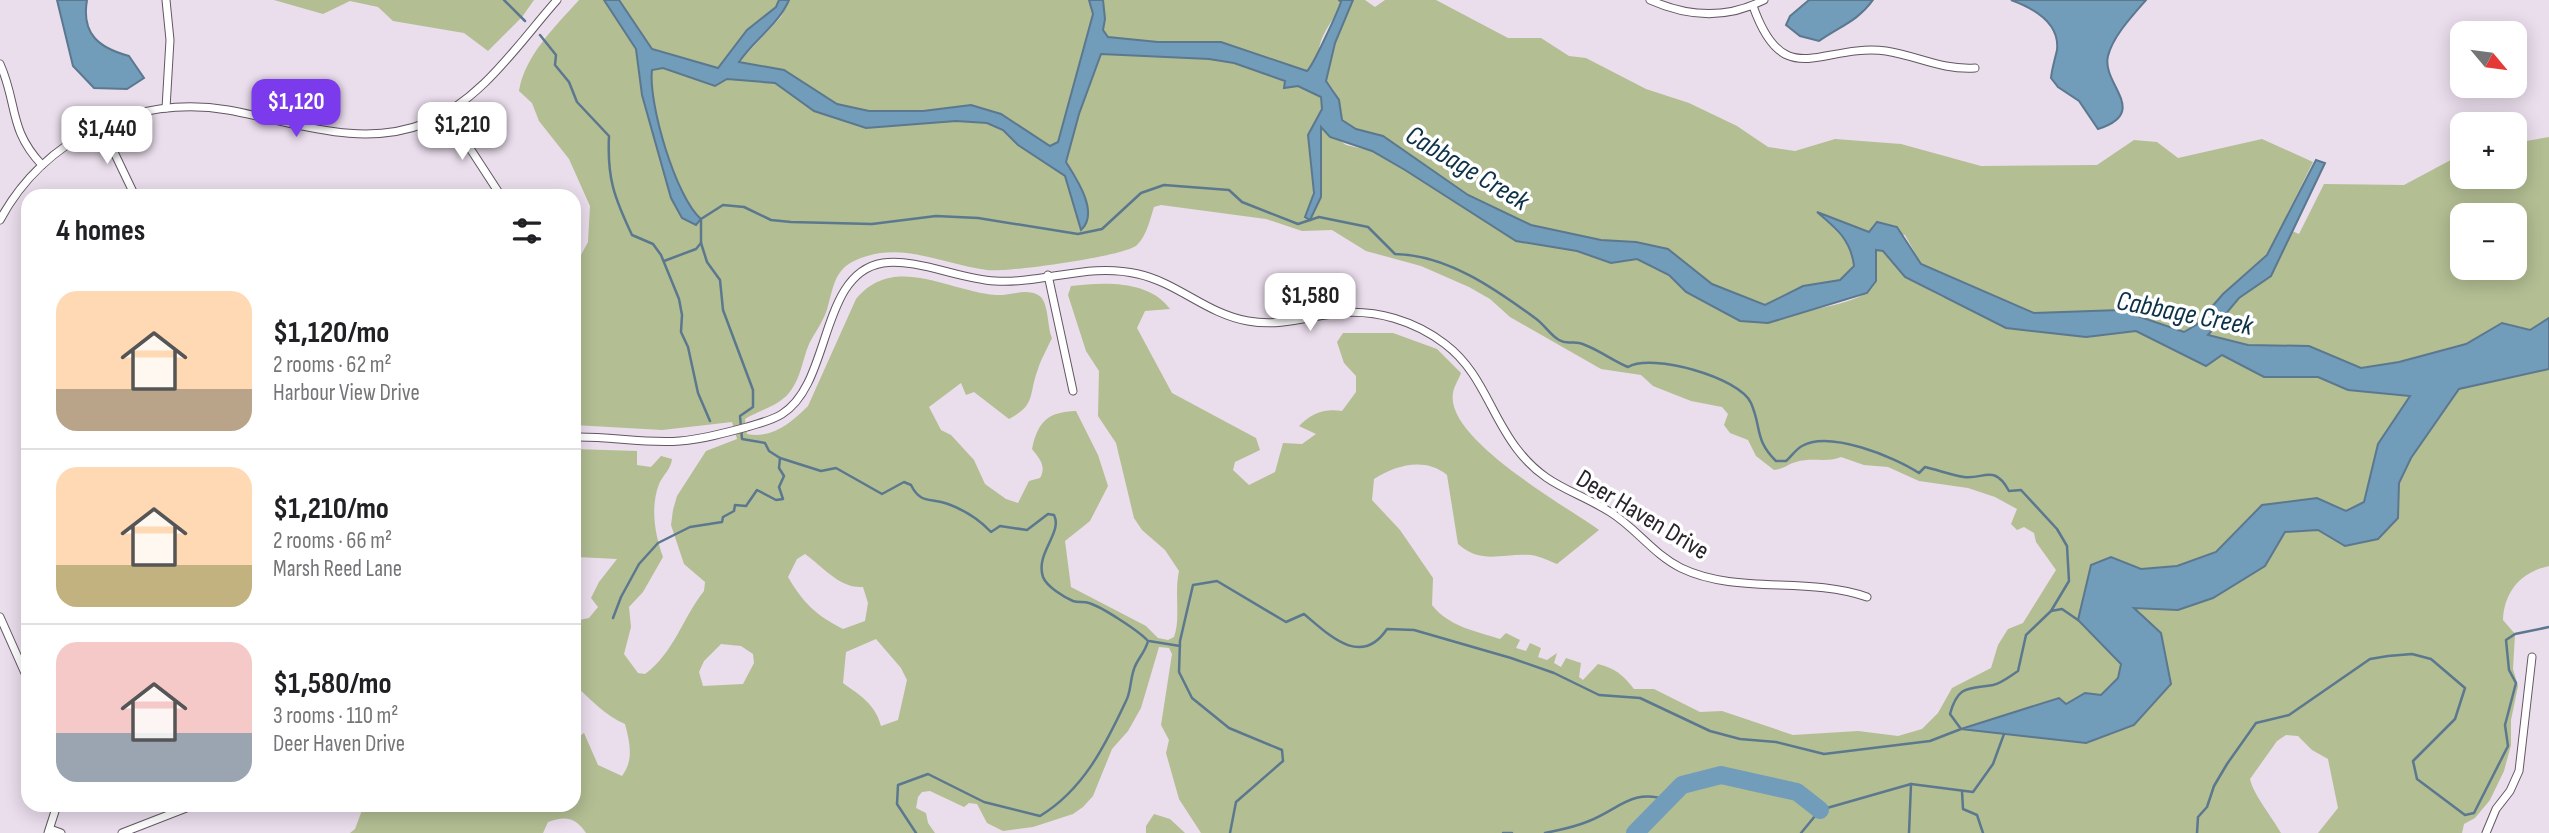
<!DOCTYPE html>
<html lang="en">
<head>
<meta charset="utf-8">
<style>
  body { margin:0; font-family:"Sofia Sans Condensed",sans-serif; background:#f2f2f2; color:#202124; height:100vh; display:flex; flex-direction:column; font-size:26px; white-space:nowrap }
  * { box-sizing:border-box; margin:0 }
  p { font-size:23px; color:#757577 }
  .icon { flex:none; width:38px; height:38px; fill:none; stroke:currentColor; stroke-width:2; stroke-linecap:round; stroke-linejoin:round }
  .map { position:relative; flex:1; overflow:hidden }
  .side { position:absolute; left:21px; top:189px; width:560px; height:623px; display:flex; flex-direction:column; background:#fff; border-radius:21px; box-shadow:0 4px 18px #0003 }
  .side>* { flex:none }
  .needle { width:46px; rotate:119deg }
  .fabs { position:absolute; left:2450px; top:21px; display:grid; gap:14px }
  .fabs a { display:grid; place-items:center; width:77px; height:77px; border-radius:14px; background:#fff; box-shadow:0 4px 18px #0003; font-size:35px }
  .price { position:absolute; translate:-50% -60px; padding:0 16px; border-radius:14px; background:#fff; color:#222; font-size:23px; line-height:46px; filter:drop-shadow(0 2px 4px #0008) }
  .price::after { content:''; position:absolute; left:50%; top:42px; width:21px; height:16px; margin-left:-10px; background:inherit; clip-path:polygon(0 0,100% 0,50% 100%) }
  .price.on { background:#7c3aed; color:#fff }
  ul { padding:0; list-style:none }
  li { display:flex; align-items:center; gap:21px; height:175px; padding:0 35px }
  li+li { border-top:2px solid #e0e0e0 }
  li span { display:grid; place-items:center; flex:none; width:196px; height:140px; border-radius:21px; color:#555 }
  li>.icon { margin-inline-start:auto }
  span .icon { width:84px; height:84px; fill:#fffc; stroke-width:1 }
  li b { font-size:30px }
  h2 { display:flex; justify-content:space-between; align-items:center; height:84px; padding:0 35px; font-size:30px }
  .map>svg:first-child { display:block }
  .green { fill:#b3be93; fill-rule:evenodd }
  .water { fill:#719cba; stroke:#5b788f; stroke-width:2 }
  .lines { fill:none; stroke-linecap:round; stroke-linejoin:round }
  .stream { stroke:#5b788f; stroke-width:2.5 }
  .river { stroke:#719cba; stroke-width:18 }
  .street-casing { stroke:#625763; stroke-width:9 }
  .street { stroke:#fff; stroke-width:7 }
  .labels { text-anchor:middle; stroke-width:7; stroke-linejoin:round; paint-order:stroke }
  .street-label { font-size:26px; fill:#29242a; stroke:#fff }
  .water-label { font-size:28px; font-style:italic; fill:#0d3248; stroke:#fff }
</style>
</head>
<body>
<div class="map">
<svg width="2549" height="833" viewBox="0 0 2549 833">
  <rect width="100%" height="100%" fill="#eaddec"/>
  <g class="green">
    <polygon points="274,0 534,0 522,17 488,51 464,33 393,21 378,7 350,1 323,14"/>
    <path d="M 579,0 L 604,0 L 636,49 L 642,95 L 671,198 L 701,219 C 669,192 660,125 651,86 L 651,70 L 663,68 L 715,86 L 727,79 L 775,83 L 814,111 L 866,128 L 956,121 L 987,123 L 1003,130 L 1018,145 L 1065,176 L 1081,230 L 1076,177 L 1066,162 L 1079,114 L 1101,54 L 1209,59 L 1234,63 L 1286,81 L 1284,87 L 1298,86 L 1321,97 L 1322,109 C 1305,137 1316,160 1313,191 C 1313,199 1308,209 1305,217 L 1311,219 L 1320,126 L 1346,145 L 1372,151 L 1405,170 L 1516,241 L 1577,251 L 1611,263 L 1637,259 L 1669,275 L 1686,292 L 1785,319 C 1806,306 1863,307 1875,283 C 1878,275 1876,259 1875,250 L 1883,251 L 1905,277 L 1942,297 L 2086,337 L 2136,330 L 2206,366 L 2222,355 L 2264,377 L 2318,377 L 2348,390 L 2410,396 L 2378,444 L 2364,502 L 2346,511 L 2317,498 L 2262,505 L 2216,552 L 2177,566 L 2141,569 L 2111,557 L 2078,620 L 2121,664 L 2118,678 L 2108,691 L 2101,695 L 2085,693 L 2066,704 L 2059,698 L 1963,729 L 2134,725 L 2133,608 L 2178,610 L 2265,566 L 2285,532 L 2318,530 L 2345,546 L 2398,518 L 2399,483 L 2411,458 L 2459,388 L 2549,369 L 2549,566 C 2521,572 2504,592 2503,620 L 2515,634 L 2513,669 L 2518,686 L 2511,720 L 2511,745 L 2504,771 L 2490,800 L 2475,818 L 2464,824 L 2462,833 L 2318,833 L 2338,808 L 2328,759 L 2312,750 L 2298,736 L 2286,735 L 2277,741 L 2250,779 C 2253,794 2272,817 2281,833 L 1201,833 L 1179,799 L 1166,753 L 1169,740 L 1161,725 L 1172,654 L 1169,648 L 1159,647 L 1141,708 L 1128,731 L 1112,749 L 1093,796 L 1083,807 L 1073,814 L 1033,827 L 1003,831 L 987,823 L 977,804 L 969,803 L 964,807 L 930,791 L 922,792 L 918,797 L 916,808 L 926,813 L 928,823 L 935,833 L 586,833 C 575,817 565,816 548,822 L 543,833 L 350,833 L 355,829 L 364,805 L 500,805 L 502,808 L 574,805 L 574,740 L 584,733 L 598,765 L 622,776 C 634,760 630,743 625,724 C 607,717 589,698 574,684 L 574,621 L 589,618 L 598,607 L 591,598 L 599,582 L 617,559 L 577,557 L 574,554 L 574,481 L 578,473 L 574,467 L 574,449 L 637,451 L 637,465 L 651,467 L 661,456 L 672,459 C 671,469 663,475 659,484 C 650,508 655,535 663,557 L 643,592 L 629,607 L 631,627 L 624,654 L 638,673 L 645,674 C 674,653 683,617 704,591 L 705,582 L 684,564 L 671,525 L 673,510 L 677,496 L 706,451 L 737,439 L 732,422 L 662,430 L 574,425 L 574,268 L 588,242 L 590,206 L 569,159 L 539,121 L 532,103 L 519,91 C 525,55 555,27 579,0 ZM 1161,205 L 1266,219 L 1302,231 L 1332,230 L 1366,251 L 1421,266 L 1469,287 L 1490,299 L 1510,317 L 1601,369 L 1641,375 L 1653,386 L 1691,401 L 1722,407 L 1728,414 L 1724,425 L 1730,433 L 1748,440 L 1756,456 L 1774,470 C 1784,469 1788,464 1796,462 C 1811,457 1827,463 1841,457 L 1864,465 L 1888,467 L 1919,481 L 1968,488 L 1995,497 L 2017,509 L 2011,524 L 2017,530 L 2024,527 L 2034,533 L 2036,542 L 2056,570 L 2023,623 L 2008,629 L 1998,645 L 1991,668 L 1952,688 L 1938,713 L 1922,729 L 1898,736 L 1858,731 L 1793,735 L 1722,711 L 1700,712 L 1654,689 L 1634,689 C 1623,675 1615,668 1598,664 L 1583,680 L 1579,677 L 1581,663 L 1566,658 L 1561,667 L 1554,663 L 1557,653 L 1547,660 L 1538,657 L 1541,648 L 1530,643 L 1526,651 L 1516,648 L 1520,640 L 1506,633 L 1500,639 C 1475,631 1448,626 1432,605 L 1433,578 L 1400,530 L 1372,500 L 1374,479 C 1396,465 1425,457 1447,475 L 1458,544 C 1482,565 1501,553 1531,555 C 1540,556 1549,561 1557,564 L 1599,530 C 1566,506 1445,439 1453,393 C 1454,386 1459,379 1461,373 L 1437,349 L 1393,333 L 1343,333 L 1337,342 L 1344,363 L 1356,376 L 1356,392 L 1342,411 C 1325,408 1311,413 1299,426 L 1316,434 L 1302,444 L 1283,443 L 1275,472 L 1249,485 L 1233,470 L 1235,462 L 1260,450 L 1256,438 L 1172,393 L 1137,328 L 1145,311 L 1170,309 C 1149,280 1104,282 1071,286 L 1068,295 L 1086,351 L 1099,371 L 1098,416 L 1116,443 L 1134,518 L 1142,530 L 1165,550 L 1179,571 C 1174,594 1181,618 1174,637 L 1168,640 L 1158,638 L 1146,626 L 1071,587 L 1065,541 L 1090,521 L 1108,486 L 1098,455 L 1076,411 C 1048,412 1038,421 1032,449 C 1039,458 1047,466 1040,478 L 1029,481 L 1018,503 L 1006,499 L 985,484 L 974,460 L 951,435 L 941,430 L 929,407 L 961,383 L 966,395 L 974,392 L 1009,419 C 1037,404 1028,395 1038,369 C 1041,359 1047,349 1052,338 C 1047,327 1049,300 1038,295 C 1026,288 1009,296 996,295 C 947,291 894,253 856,299 L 808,406 C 791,423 772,439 747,434 L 745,419 C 760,410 778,406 789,393 C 801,378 802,361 809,344 C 815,332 825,319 828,306 C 835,280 836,265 867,256 C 908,244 947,265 987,270 C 1005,273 1127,256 1137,245 C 1147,235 1150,219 1154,207 ZM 805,554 C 822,566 840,589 863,587 L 868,603 L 865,621 L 843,629 C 817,616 803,603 788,577 L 797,559 ZM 876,639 L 901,668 L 907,680 L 898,720 L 881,726 C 875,704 861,696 843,683 L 846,652 ZM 721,644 L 741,646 L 753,654 L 754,663 L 743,684 L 703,686 L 699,672 L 704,661 Z"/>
    <polygon points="619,0 779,0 776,7 747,29 718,68 652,49"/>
    <polygon points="789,0 1089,0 1093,14 1058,143 1050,146 1001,114 971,105 923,111 869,111 837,104 784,70 739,62 781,17"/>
    <path d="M 1103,0 L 1339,0 L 1341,1 C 1336,17 1329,23 1323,36 C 1317,48 1320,62 1307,71 L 1221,42 L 1158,42 L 1108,37 L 1103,31 L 1105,19 Z"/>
    <path d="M 1353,0 L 1365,0 L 1375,7 L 1385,0 L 1436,0 L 1508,38 L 1541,38 L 1569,56 L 1586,58 L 1646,89 L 1689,103 L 1737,126 L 1768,147 L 1795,151 L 1835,139 L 1901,144 L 1981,166 L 2097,165 L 2134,140 L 2157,142 L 2178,158 L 2262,139 L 2313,162 L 2267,255 L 2223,294 L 2196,325 L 2184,332 L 2120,310 L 2034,313 L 1921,264 L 1905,235 L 1870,232 L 1820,213 C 1834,231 1850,239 1854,265 L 1840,280 L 1803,286 L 1765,305 L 1712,284 L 1668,249 L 1636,242 L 1601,240 L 1531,225 L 1468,195 L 1383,136 L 1356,129 L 1342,120 C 1342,105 1337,91 1326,81 L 1335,43 Z"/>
    <path d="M 2549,137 L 2549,318 L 2530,330 L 2502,323 L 2466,344 L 2399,362 L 2361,368 L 2309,346 L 2248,345 L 2207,335 L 2239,298 L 2271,276 L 2292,231 L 2299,234 L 2324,184 L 2404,185 L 2462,154 L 2462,177 L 2515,177 L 2515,143 ZM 2462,215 L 2515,215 L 2515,268 L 2462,268 Z"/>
    <polygon points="1154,814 1170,819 1185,833 1146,833 1146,826"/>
  </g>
  <g class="water">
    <path d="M 57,0 L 87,0 C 81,34 99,48 129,56 L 144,78 L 127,89 L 94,88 L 73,66 Z"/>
    <path d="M 604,0 L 619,0 L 652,49 L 718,68 L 747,30 L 776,7 L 779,0 L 789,0 C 778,25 754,40 739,62 L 784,70 L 837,104 L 869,111 L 923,111 L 971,105 L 1001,114 L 1050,146 L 1058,142 L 1093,14 L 1089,0 L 1103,0 L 1105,19 L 1103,30 L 1108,37 L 1158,42 L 1221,42 L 1307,71 C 1313,66 1337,13 1341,2 L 1339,0 L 1353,0 L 1335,43 L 1326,81 L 1339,100 L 1342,120 L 1356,129 L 1383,136 L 1468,195 L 1531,225 L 1601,240 L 1636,242 L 1668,249 L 1712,284 L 1765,305 L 1803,286 L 1840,280 L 1854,266 C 1851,240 1836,228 1817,212 L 1869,232 L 1877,222 L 1897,227 L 1921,264 L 2034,313 L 2120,310 L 2184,332 L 2196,325 L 2223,294 L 2267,255 L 2316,160 L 2325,163 L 2271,276 L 2239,298 L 2208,335 L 2248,345 L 2309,346 L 2361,368 L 2399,362 L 2466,344 L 2502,323 L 2530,330 L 2549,318 L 2549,369 L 2459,389 L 2411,458 L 2399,483 L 2398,518 L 2378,539 L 2345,546 L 2318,530 L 2285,532 L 2265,566 L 2213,598 L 2178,610 L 2134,608 L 2161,633 L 2171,684 L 2134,725 L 2086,743 L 1961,729 L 2059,698 L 2066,704 L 2085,693 L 2101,695 L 2118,678 L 2121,664 L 2078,620 L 2091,565 L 2111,557 L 2141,569 L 2177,566 L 2216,552 L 2262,505 L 2317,498 L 2346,511 L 2364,502 L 2378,444 L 2410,396 L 2348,390 L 2318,377 L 2264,377 L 2222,355 L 2206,366 L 2136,331 L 2086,337 L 2006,328 L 1905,277 L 1883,251 L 1876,250 L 1876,281 L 1867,293 L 1768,323 L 1740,321 L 1686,292 L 1669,275 L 1637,259 L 1611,263 L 1577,251 L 1516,241 L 1405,170 L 1372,151 L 1330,137 L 1321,127 L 1321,197 L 1310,220 L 1305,217 L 1314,193 L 1308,135 L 1322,109 L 1321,97 L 1298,86 L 1284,88 L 1285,81 L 1234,63 L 1209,59 L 1101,54 L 1079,114 L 1066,162 C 1076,178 1100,213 1081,230 L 1065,176 L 1018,145 L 1003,130 L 987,123 L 956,121 L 866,128 L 814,111 L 775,83 L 727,79 L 715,86 L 663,68 L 652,70 C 648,103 676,198 701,219 L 696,225 L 682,218 L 671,198 L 642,95 L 636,49 Z"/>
    <path d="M 1809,0 L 1873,0 C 1857,22 1840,26 1819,41 L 1800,36 L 1786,25 L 1790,16 Z"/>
    <path d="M 2011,0 L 2146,0 C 2133,15 2113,36 2108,56 C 2101,84 2151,112 2098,129 L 2079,101 L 2058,87 L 2051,78 C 2052,68 2055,59 2057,50 C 2060,23 2033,8 2011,0 Z"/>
  </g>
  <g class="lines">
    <g class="stream">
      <polyline points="504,0 525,21"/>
      <path d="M 540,35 L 556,55 L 555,65 L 569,82 L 577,102 L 609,136 C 607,178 614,197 632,235 L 653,244 L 661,255 L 679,299 L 682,315 L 681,332 L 688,347 L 698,393 L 710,421"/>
      <polyline points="664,261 696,249 701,243"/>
      <polyline points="2051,611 2062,609 2078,620"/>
      <polyline points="613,618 621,597 639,564 658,543 690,527 722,522 723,517 734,511 735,505 746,506 757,490 776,500 783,499 779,487 784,476 779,468 780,458"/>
      <polyline points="1149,641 1180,646"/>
      <polyline points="1962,791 1963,809 1977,815 1983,833"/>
      <path d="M 916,833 L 897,804 L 898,785 L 928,774 L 984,802 L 1040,816 C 1083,790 1105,746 1126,701 C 1131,692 1130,680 1134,669 C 1137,659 1145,653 1148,641 C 1139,631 1102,607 1089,603 C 1084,601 1078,603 1073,601 C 1064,597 1047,587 1043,577 C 1035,553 1063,533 1054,515 L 1048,514 L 1027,530 L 1000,526 L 991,532 C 979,519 964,510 948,504 C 930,497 921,505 911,485 L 904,482 L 882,494 L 836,468 L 821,471 L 780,458 L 769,451 L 765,443 L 742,439 L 740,416 L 753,407 L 753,390 L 723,310 L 720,280 L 707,262 L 701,243 L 701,219 L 723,205 L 744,207 L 771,220 L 791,222 L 872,224 L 936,216 L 978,218 L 1078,234 L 1102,229 L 1141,193 L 1164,185 L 1229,190 L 1242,202 L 1298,224 L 1319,217 L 1368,227 L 1395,254 C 1447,255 1494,288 1535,318 C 1544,324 1550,335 1559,340 C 1567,345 1571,341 1579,343 C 1593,346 1613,361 1628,367 C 1652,353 1739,377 1751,403 C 1762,428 1754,439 1776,461 L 1786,461 C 1791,457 1796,449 1802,446 C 1829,430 1895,457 1919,473 L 1925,467 C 1938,470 1951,475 1964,477 C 1983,480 1994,463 2009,491 L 2021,490 L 2057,529 L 2067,546 L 2069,581 L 2051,611 L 2026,635 L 2018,671 C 2010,676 2002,683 1993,685 C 1968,689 1958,685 1950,714 L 1961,729 L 1930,741 L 1824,754 L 1776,742 L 1740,739 L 1710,731 L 1640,698 L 1599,695 L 1554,673 L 1511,658 L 1414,630 L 1387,629 C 1361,668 1329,635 1304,614 L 1286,622 L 1217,581 L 1193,585 L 1180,641 L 1179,672 L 1192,698 L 1229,728 L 1282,750 L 1283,761 L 1236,802 L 1230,833"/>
      <polyline points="1503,833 1512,833"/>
      <path d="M 1545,833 C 1560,830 1575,827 1589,821 C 1619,809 1633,788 1667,800"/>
      <polyline points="1801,833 1820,810 1911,784 1973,792 1993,764 2004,734"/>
      <polyline points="1909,833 1911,784"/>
      <polyline points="2197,833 2198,817 2207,807 2214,786 2227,764 2256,723 2289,715 2370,659 2388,656 2412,654 2431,659 2465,688 2455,719 2413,761 2417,779 2465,815 2474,813 2508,746 2505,725 2516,683 2509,670 2506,640 2515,634 2549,627"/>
    </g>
    <polyline class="river" points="1635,833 1682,785 1721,775 1797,792 1820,810"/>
    <g class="street-casing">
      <g id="street">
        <path d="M 1650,0 C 1688,17 1727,19 1764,0"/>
        <path d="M 1753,6 C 1784,94 1821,43 1886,51 C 1918,56 1941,70 1975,68"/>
        <path d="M 0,64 C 18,104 8,129 42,165"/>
        <polyline points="166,108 170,40 166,0"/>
        <polyline points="447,113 501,196"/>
        <polyline points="101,125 135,196"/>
        <path d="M 0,220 C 44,138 136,94 228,110 C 294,122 361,149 426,123 C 482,100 518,44 557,0"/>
        <polyline points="1048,275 1073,391"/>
        <path d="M 574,437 C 609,436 645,444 680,441 C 703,439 725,433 747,427 C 759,423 771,421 782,414 C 832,383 819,273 883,263 C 916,258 960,279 995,281 C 1044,284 1088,262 1138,274 C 1178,283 1207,314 1248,321 C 1280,327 1307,317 1338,313 C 1376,309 1415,321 1445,344 C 1482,372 1490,414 1517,449 C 1546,487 1573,489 1610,512 C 1636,528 1653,554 1681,568 C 1737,595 1807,576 1867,597"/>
        <polyline points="0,617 28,680"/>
        <polyline points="50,829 61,833"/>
        <polyline points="48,833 57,805"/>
        <polyline points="122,833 194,805"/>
        <polyline points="2486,833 2496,809 2510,791 2519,771 2532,657"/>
      </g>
    </g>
    <use href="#street" class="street"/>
  </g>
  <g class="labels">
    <g class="street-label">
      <text transform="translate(1643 514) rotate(31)" y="9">Deer Haven Drive</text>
    </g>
    <g class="water-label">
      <text transform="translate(1468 167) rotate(31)" y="10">Cabbage Creek</text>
      <text transform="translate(2185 312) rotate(11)" y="10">Cabbage Creek</text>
    </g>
  </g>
</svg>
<div class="fabs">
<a><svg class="needle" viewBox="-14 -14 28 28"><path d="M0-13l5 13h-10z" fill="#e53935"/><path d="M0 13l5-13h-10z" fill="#757577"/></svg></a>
<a>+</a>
<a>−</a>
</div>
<b class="price on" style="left:296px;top:139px">$1,120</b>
<b class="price" style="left:462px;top:162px">$1,210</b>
<b class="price" style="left:107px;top:166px">$1,440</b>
<b class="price" style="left:1310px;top:333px">$1,580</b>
<section class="side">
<h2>4 homes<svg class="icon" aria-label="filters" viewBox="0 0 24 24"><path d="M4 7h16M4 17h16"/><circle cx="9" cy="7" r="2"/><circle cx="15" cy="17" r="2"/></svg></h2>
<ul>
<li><span style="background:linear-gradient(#ffd9b3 70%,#b9a48a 0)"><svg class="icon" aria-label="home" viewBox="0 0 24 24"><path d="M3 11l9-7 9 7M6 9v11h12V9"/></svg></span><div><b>$1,120/mo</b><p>2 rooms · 62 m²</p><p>Harbour View Drive</p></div></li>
<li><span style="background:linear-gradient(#ffd9b3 70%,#c2b280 0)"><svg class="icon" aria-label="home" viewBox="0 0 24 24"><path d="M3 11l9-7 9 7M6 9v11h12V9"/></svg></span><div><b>$1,210/mo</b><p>2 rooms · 66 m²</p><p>Marsh Reed Lane</p></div></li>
<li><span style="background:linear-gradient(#f6c9c9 65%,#9aa5b1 0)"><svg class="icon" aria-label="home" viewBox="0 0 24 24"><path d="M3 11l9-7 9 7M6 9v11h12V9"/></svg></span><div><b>$1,580/mo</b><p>3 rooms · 110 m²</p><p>Deer Haven Drive</p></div></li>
</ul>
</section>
</div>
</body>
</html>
